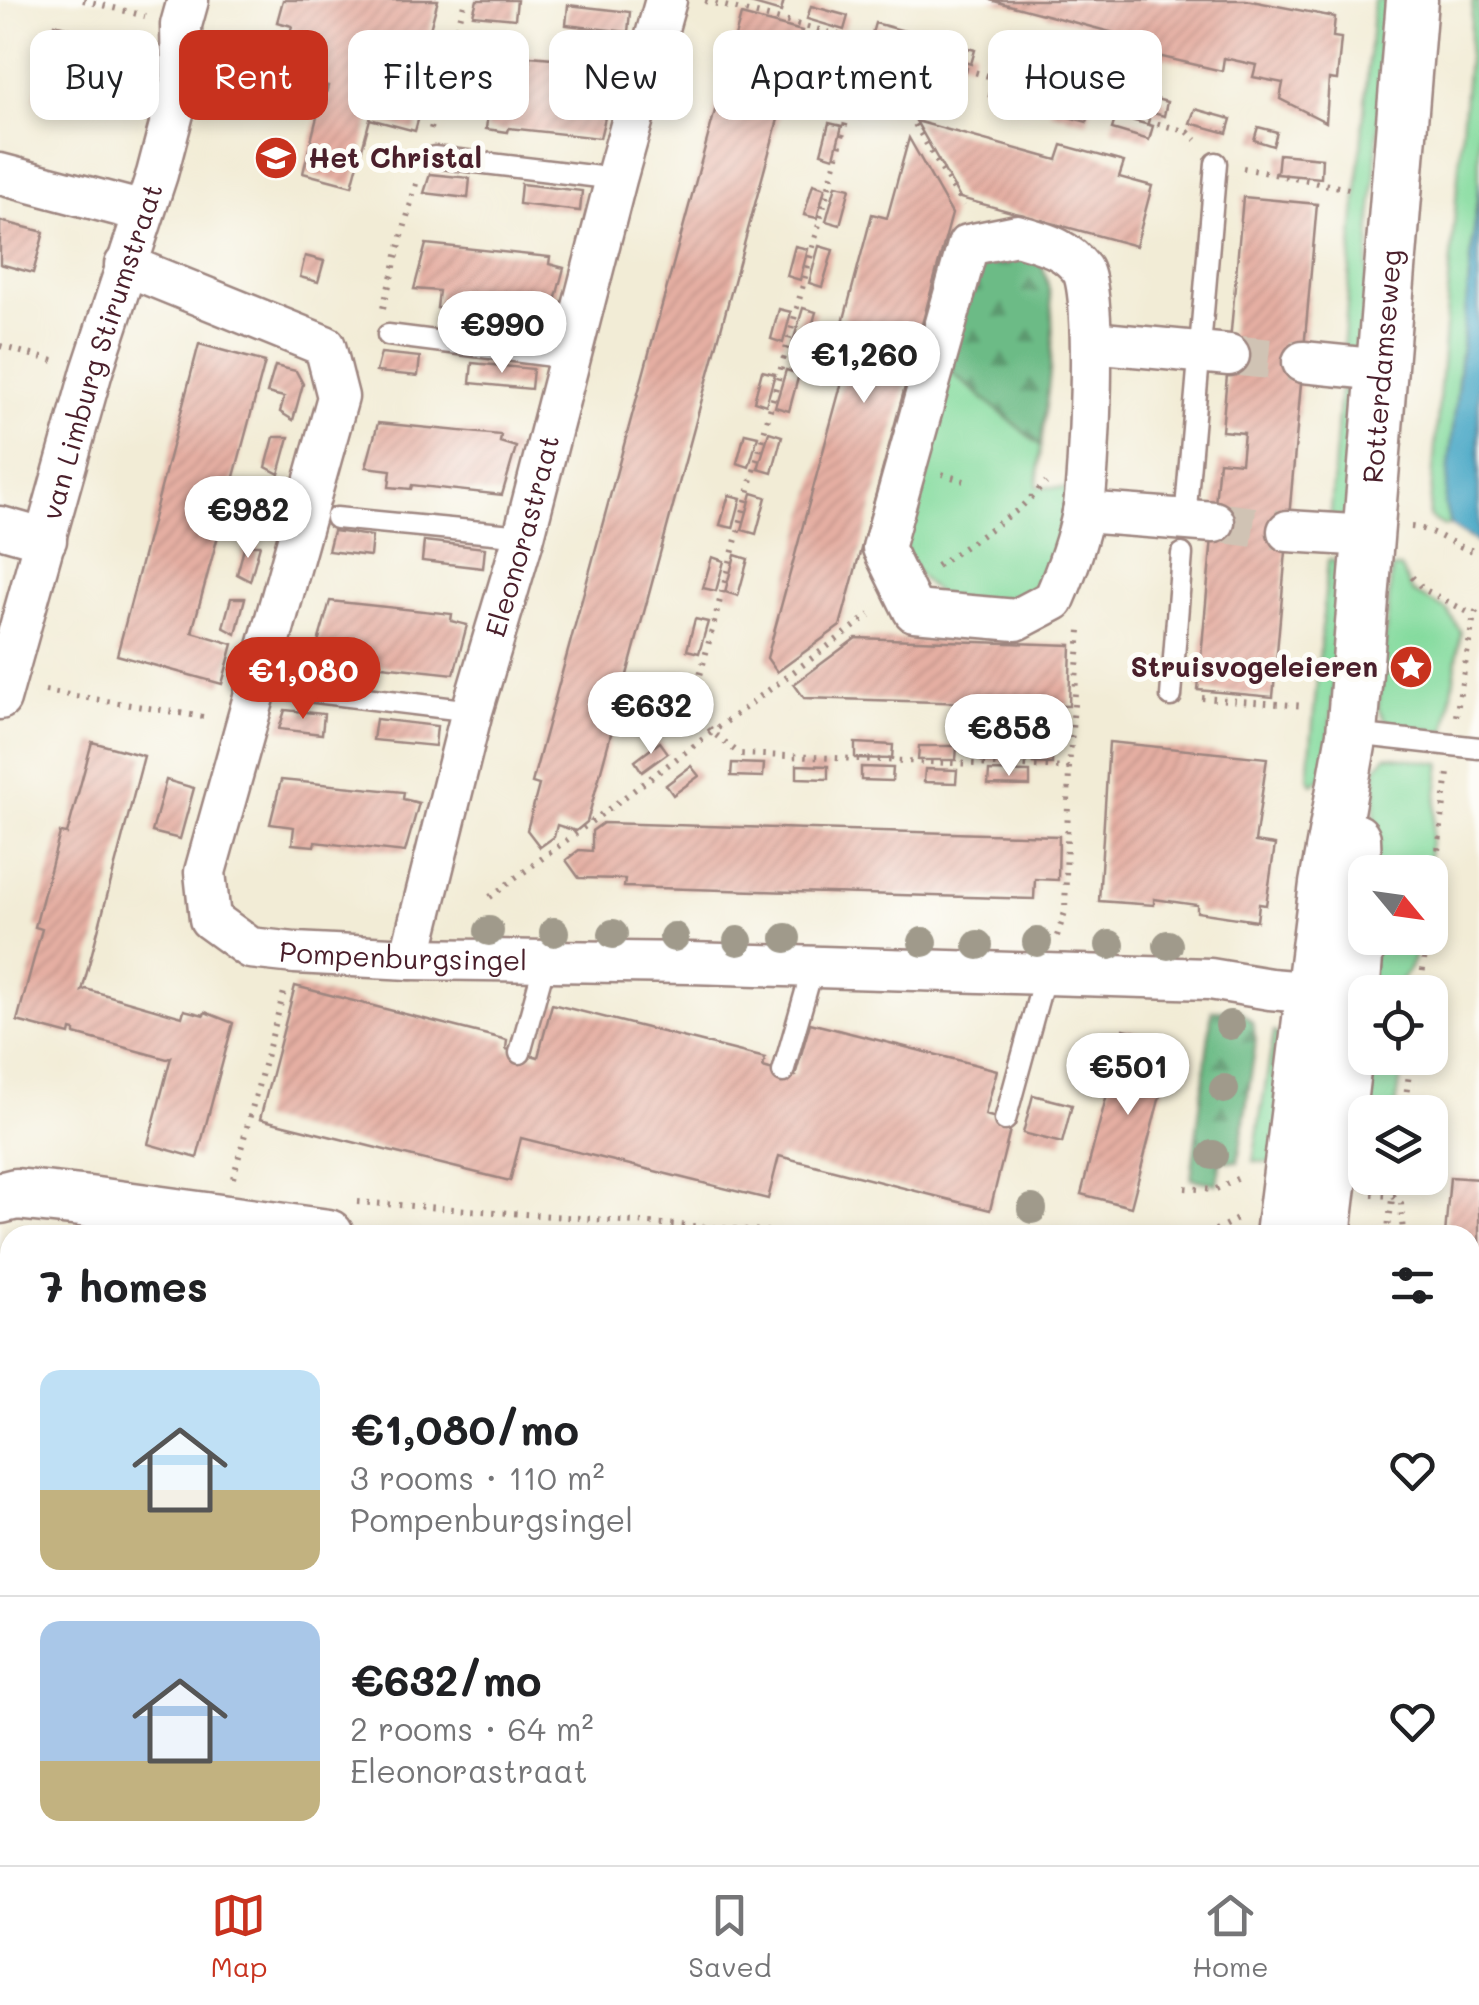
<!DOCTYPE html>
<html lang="en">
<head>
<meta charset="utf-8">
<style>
  body { margin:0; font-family:Mali,sans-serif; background:#f2f2f2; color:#202124; height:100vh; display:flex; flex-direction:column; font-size:38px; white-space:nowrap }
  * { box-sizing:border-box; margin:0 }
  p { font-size:32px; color:#757577 }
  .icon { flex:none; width:55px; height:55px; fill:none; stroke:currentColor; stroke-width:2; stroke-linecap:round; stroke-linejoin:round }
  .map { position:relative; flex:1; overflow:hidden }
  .details { position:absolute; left:0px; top:1225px; width:1480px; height:640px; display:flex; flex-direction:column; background:#fff; border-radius:30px 30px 0 0; box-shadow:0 5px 15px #0003 }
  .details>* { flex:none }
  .hud { position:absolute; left:30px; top:30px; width:1420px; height:90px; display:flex; gap:20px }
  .needle { width:65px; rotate:119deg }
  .buttons { position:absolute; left:1348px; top:855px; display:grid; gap:20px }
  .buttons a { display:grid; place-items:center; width:100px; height:100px; border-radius:20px; background:#fff; box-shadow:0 5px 15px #0003; font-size:50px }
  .price { position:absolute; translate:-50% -85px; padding:0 22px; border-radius:35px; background:#fff; color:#222; font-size:32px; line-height:65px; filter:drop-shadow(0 2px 5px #0008) }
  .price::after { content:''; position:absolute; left:50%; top:60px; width:30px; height:22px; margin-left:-15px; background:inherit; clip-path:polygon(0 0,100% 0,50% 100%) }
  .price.active { background:#c8321e; color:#fff }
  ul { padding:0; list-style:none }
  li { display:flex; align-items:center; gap:30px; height:250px; padding:0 40px }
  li+li { border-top:2px solid #e0e0e0 }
  li span { display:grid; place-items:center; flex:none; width:280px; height:200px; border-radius:20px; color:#555 }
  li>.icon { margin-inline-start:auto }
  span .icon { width:120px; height:120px; fill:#fffc; stroke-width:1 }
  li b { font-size:42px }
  h2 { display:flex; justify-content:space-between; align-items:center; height:120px; padding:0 40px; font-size:42px }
  .tag { padding:0 35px; border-radius:20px; background:#fff; box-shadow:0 5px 15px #0003; font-size:35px; line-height:90px }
  .tag.active { background:#c8321e; color:#fff }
  .tabs { display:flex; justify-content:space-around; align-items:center; height:140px; border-top:2px solid #e0e0e0; background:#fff; font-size:28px; color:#757577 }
  .tabs a { display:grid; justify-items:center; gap:5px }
  .tabs .active { color:#c8321e }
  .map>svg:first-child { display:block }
  .green { fill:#85db9f; stroke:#687d65; stroke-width:2.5 }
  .forest { fill:url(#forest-firs); stroke:#5b6d58; stroke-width:2.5 }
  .water { fill:#45a6c5; stroke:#486278; stroke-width:2.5 }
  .building { fill:url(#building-hatch) }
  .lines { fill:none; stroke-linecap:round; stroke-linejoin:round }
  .minor-tunnel { stroke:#d0c3b4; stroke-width:40; stroke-dasharray:40 20; stroke-linecap:butt }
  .service-casing { stroke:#9e8680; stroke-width:25 }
  .pedestrian-casing { stroke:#9e8680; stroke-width:35 }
  .minor-casing { stroke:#9e8680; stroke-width:45 }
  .tertiary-casing { stroke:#9e8680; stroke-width:55 }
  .path { stroke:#9e8680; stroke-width:6; stroke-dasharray:2.5 8; stroke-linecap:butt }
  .service { stroke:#fff; stroke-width:20 }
  .pedestrian { stroke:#fff; stroke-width:30 }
  .minor { stroke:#fff; stroke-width:40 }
  .tertiary { stroke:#fff; stroke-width:50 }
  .tree { fill:#a09a8b }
  .labels { text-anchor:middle; stroke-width:10; stroke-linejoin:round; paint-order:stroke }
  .poi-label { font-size:28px; font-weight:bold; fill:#4a1f2b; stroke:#fdfcf7; text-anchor:start }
  .street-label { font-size:28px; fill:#4a1f2b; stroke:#fdfcf7 }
</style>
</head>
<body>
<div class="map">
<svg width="1479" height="1865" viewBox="0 0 1479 1865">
  <defs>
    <pattern id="forest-firs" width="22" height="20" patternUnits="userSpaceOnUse" patternTransform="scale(2.5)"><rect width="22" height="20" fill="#6cbb86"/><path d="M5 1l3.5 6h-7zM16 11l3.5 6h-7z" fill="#5b976e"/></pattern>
    <pattern id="building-hatch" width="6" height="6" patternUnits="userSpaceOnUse" patternTransform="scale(2.5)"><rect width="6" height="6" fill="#e5afa3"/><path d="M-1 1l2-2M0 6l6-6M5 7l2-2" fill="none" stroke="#c6968c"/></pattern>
  </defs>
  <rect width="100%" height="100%" fill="#fdfcf7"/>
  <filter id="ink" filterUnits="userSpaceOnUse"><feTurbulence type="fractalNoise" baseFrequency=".01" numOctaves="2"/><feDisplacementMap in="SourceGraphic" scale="20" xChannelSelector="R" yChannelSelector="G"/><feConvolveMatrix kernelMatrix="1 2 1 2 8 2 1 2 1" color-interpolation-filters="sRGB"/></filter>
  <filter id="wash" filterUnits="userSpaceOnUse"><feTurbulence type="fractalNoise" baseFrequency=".0048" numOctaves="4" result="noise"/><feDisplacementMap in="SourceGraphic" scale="40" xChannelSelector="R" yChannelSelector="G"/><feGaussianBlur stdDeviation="2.25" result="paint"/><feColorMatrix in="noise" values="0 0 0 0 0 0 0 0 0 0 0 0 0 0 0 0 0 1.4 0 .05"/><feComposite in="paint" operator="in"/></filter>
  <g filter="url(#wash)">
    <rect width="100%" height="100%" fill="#f2ecd6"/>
    <g class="green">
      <polygon points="1374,0 1387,0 1386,26 1362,346 1358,350 1343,349"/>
      <polygon points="1473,0 1479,0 1479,183 1445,505 1450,525 1444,526 1429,517"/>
      <path d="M 941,363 L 1041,446 L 1037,486 L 1075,489 L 1051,568 L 1024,599 L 951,604 C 933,590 913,574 906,552 C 890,499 925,415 941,363 Z"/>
      <polygon points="1340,390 1354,390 1357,394 1350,517 1330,524"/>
      <polygon points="1332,559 1344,575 1326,775 1312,784 1308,777 1328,560"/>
      <polygon points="1392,568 1400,568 1413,592 1447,610 1461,632 1446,732 1388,725 1378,709"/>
      <polygon points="1386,756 1441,763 1427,872 1373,872 1376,768"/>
      <path d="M 1372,938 L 1418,938 C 1415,966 1402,992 1371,992 Z"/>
      <polygon points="1274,1032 1284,1038 1277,1164 1253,1161"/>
      <polygon points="1365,1058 1404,1058 1395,1112 1365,1112 1365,1176 1348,1172"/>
      <polygon points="0,1303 10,1306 10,1445 0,1517"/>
      <polygon points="437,1855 495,1855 541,1863 436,1865"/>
      <polygon points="1149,1855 1212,1855 1211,1865 1147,1865"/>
    </g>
    <g class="forest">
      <path d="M 1017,255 L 1042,264 C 1063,320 1047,387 1041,446 L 941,363 L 971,278 L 991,259 Z"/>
      <polygon points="1212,1010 1240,1010 1252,1022 1256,1041 1238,1162 1221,1160 1217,1184 1191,1179"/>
    </g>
    <polygon class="water" points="1479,183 1479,544 1450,525 1445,505"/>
    <g id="blocks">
      <g class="building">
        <polygon points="283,0 438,0 418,73 430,77 415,131 370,119 352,186 303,173 321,101 324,101 328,86 279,73 292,26 277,22"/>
        <polygon points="477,0 517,0 515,19 473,15"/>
        <polygon points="740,0 784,0 781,12"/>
        <polygon points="990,0 1246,0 1335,17 1333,37 1341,38 1337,80 1329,79 1326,122 1280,99 1283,83 1253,77 1256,65 1224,58 1222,71 1158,56 1157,60 1125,53 1129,37"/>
        <polygon points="568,5 630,12 628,32 566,25"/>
        <polygon points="811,6 848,16 844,30 807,19"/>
        <polygon points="741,15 802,31 587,822 576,831 557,825 554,837 540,847 527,830 539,785 532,783"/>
        <polygon points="875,23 912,33 908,47 871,37"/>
        <polygon points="54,24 97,35 77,110 34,99"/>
        <polygon points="938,40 975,50 971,64 935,54"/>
        <polygon points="530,56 563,59 562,74 597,78 597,85 612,89 600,138 509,128 508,132 486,129 488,113 463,110 475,65 528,70"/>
        <polygon points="1002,57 1040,68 1036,81 999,71"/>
        <polygon points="846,61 858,64 850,95 838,91"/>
        <polygon points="1067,75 1104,85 1100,99 1063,89"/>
        <polygon points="993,82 1030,92 1026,106 989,96"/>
        <polygon points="1130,92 1167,102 1164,116 1127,106"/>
        <polygon points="1055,99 1091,109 1087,122 1050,112"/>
        <polygon points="1195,109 1231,119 1227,133 1190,123"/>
        <polygon points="1116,116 1153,126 1149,140 1112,129"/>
        <polygon points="916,121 1057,160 1062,145 1124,162 1119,177 1152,186 1136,246 960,198"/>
        <polygon points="829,123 842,126 834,157 821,153"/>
        <polygon points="1258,127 1277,132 1273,146 1254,140"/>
        <polygon points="909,138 952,214 840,626 777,672 767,658 853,341 839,338 872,214 887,218"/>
        <polygon points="1279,154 1322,158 1321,178 1277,174"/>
        <polygon points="430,174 470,178 468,198 424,193"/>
        <polygon points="521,184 582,191 580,211 519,204"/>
        <polygon points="813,184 825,188 817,218 804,215"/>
        <polygon points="836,185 850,188 840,225 826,221"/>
        <polygon points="1243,197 1317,204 1273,697 1198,690 1219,461 1241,463 1244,433 1222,431"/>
        <polygon points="0,221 44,232 33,273 0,264"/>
        <polygon points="426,244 550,257 549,264 564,268 551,316 460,307 460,310 437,308 439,291 414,289"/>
        <polygon points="795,246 808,249 800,280 787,276"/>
        <polygon points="819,246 833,250 822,287 809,283"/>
        <polygon points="305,256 324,261 318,282 300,277"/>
        <polygon points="803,308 816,312 806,348 792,345"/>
        <polygon points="779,309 791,312 783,343 771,339"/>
        <polygon points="199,344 265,362 192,632 233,644 222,684 117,655"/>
        <polygon points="381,353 420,357 418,376 376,372"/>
        <polygon points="472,363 533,369 531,389 470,383"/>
        <polygon points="275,366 296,371 303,384 293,420 280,412 284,397 267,393"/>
        <polygon points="786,370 799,374 789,411 775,407"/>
        <polygon points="762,371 775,374 766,405 754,401"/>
        <polygon points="378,423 501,435 500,442 516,447 502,495 412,485 411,489 389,487 391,470 366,467"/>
        <polygon points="769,432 782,436 772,473 758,469"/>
        <polygon points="745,433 758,436 749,467 737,463"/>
        <polygon points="274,437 289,437 279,474 266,467"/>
        <polygon points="260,491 274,491 264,528 251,520"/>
        <polygon points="752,493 766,497 756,534 742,530"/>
        <polygon points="729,495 741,498 733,528 720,525"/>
        <polygon points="333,531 372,536 370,556 328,551"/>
        <polygon points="424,541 485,548 483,568 422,561"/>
        <polygon points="245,545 260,545 250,581 237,574"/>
        <polygon points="735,555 748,559 738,596 725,592"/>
        <polygon points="712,557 724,561 716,591 703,588"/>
        <polygon points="231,598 245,598 236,634 223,627"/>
        <polygon points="330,601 452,614 451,621 467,625 454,674 363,664 363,667 340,665 342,649 317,646"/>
        <polygon points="695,619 708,622 699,653 687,650"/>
        <polygon points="856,638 1071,645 1069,706 1035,705 1035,721 971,719 971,703 804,698 794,684"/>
        <polygon points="678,681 690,684 682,715 669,711"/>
        <polygon points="285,710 324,714 322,734 279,729"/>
        <polygon points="376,719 437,726 435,746 373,740"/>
        <polygon points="92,742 144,756 82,991 86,989 182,1017 184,1010 204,1015 205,1012 233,1023 197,1158 148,1144 171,1057 167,1059 75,1034 75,1031 71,1030 70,1035 17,1021 42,929 35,927 60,833 67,834"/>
        <polygon points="660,742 668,753 642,772 635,761"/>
        <polygon points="1109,742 1267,758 1255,842 1275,845 1266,905 1259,904 1257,921 1197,912 1197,905 1154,899 1154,905 1099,901"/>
        <polygon points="855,743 893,745 892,759 855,758"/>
        <polygon points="919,746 957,746 956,760 918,760"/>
        <polygon points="983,747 1021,748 1021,763 982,761"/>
        <polygon points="1033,749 1052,750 1052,764 1033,763"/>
        <polygon points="732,763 764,764 763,777 731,776"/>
        <polygon points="797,765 828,766 828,779 797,778"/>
        <polygon points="691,766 699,776 673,795 666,785"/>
        <polygon points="861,767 893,768 892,781 861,780"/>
        <polygon points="925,769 957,770 956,783 924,782"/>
        <polygon points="989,771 1030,772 1030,786 988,785"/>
        <polygon points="166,780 194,788 180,839 152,832"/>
        <polygon points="281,780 404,792 403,799 419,803 405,852 315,842 314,846 292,844 294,827 270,824"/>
        <polygon points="603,823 1059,836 1058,880 1035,879 1034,899 624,887 625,879 579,878 566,860 579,850 592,851 592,831"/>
        <polygon points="295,986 507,1040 506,1049 538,1057 552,1004 765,1058 763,1067 795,1076 810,1023 997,1070 985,1115 1012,1122 990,1210 779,1156 768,1199 521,1138 510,1181 260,1119"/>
        <polygon points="1124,1029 1174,1042 1131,1207 1081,1194"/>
        <polygon points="1033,1095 1072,1105 1062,1143 1023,1133"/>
        <polygon points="1450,1177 1479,1179 1479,1259 1470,1258 1470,1235 1445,1235"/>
        <polygon points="1470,1717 1479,1717 1479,1860 1423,1860 1423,1855 1470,1855"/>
        <polygon points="49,1855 116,1855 114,1865 47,1865"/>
        <polygon points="341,1855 423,1855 422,1865 340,1865"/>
        <polygon points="1238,1855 1326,1855 1328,1865 1238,1865"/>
      </g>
    </g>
  </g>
  <g filter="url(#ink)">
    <use href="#blocks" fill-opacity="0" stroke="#9e8680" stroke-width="2.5"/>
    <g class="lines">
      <g class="minor-tunnel">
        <polyline points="1229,355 1303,362"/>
        <polyline points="1214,522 1288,531"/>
      </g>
      <g class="service-casing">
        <g id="service">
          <polyline points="434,157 616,179"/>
          <polyline points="388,335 569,358"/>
          <polyline points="336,518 524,536"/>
          <polyline points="1185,520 1216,163"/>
          <polyline points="291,689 472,711"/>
          <polyline points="1171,696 1182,554"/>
          <polyline points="1354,734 1479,748"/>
          <polyline points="520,1053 545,962"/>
          <polyline points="783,1072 813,967"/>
          <polyline points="1005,1120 1045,974"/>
          <polyline points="238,1865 240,1855"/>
          <polyline points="886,1865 888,1855"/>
        </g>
      </g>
      <g class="pedestrian-casing">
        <polyline id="pedestrian" points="1470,1706 1479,1706"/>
      </g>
      <g class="minor-casing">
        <g id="minor">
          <polyline points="0,174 144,212"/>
          <path d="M 1017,235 C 1043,243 1065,247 1082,270 C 1098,294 1089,478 1083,513 C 1077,543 1066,572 1054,600 L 1016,620 L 914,611 L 883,548 L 968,245 Z"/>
          <path id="s1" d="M 125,265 L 325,346 L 338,397 L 205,872 L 210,919 L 250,948 L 295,953 L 410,959 L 690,963 L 1210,979 L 1270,989 L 1340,995"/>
          <polyline points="1092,342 1229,355"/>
          <polyline points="1303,362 1382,370"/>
          <polyline points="1083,512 1214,522"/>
          <polyline points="0,527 46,540"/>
          <polyline points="1288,531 1368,536"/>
          <path id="s2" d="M 0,699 L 92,371 L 157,174 L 182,79 L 181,25 L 188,0"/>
          <path id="s3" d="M 410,959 L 472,711 L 524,536 L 616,179 L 666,0"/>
          <polyline points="0,1703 10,1628"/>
          <polyline points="0,1741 10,1742"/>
          <polyline points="988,1855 1079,1865"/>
          <polyline points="1122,1865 1124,1855"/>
          <polyline points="1369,1865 1369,1855"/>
        </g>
      </g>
      <g class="tertiary-casing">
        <g id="tertiary">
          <polyline points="0,1198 16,1194 81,1201 328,1235"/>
          <path id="s4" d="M 1281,1235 L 1325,884 L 1352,734 L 1412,0"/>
          <polyline points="1325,1235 1354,996 1359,931 1355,839"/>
          <polyline points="1470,1328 1479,1329"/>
          <polyline points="1470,1371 1479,1371"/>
        </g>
      </g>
      <g class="path">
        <polyline points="83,0 145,16"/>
        <polyline points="705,1 867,42 963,206"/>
        <polyline points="431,129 465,0"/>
        <polyline points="1243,168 1349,189"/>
        <polyline points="383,308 417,180"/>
        <polyline points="0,346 57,362"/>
        <polyline points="942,474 964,481"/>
        <path d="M 1411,527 C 1436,529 1454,548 1479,552"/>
        <polyline points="937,566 1019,509 1046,483"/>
        <polyline points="1412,577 1423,589 1474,615"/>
        <polyline points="45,691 210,718"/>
        <polyline points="1202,698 1305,706"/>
        <polyline points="1456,716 1474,615 1479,606"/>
        <polyline points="1069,768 740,754 713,733 692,706 867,42 1188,132 1196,140"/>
        <polyline points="490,897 870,615"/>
        <polyline points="1430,912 1448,773"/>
        <polyline points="1057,936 1065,912 1069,768 1080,630"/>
        <polyline points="1403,938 1426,942"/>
        <polyline points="1420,992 1427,938"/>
        <polyline points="1404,1112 1411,1058"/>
        <polyline points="233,1178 284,992"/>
        <polyline points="1185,1188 1214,1190 1241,1177"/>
        <polyline points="1372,1195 1393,1196 1401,1203 1403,1235"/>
        <polyline points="357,1202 818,1235"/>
        <polyline points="1206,1235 1237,1219"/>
        <polyline points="1387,1235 1395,1178"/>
        <polyline points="0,1278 10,1281"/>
        <polyline points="0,1381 10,1374"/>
        <polyline points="1470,1429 1479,1429"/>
        <polyline points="8,1589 5,1569 10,1527"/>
        <polyline points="483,1855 486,1865"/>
        <polyline points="475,1865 478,1855"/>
      </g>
      <use href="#service" class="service"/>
      <use href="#pedestrian" class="pedestrian"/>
      <use href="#minor" class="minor"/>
      <use href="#tertiary" class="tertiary"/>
    </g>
    <g class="tree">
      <circle cx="489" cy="931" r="15"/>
      <circle cx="554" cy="932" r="15"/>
      <circle cx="613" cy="934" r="15"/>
      <circle cx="674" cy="937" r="15"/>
      <circle cx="786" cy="938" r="15"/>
      <circle cx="738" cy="941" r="15"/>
      <circle cx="923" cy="942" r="15"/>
      <circle cx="1037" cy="942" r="15"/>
      <circle cx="978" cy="945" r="15"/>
      <circle cx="1110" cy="945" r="15"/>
      <circle cx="1168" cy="945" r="15"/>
      <circle cx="1230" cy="1025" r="15"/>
      <circle cx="1224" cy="1089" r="15"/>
      <circle cx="1213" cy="1155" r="15"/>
      <circle cx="1032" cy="1209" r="15"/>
    </g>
  </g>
  <defs>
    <g id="school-disc" transform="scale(2.25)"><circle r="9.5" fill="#c8321e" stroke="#fdfcf7"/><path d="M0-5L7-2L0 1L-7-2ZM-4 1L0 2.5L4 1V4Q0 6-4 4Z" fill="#fff"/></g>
    <g id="sight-disc" transform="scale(2.25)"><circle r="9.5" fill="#c8321e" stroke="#fdfcf7"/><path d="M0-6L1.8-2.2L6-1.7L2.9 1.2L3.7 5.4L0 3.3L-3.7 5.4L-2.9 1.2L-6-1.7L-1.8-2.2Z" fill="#fff"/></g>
  </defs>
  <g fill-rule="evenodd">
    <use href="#school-disc" x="276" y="158"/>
    <use href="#sight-disc" x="1411" y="667"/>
  </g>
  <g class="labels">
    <g class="poi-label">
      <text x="308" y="168">Het Christal</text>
      <text x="1378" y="677" text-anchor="end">Struisvogeleieren</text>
    </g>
    <g class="street-label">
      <text dy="10" stroke="none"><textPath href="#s2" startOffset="362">van Limburg Stirumstraat</textPath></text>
      <text dy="10" stroke="none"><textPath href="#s4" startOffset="875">Rotterdamseweg</textPath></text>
      <text dy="10" stroke="none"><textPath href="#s3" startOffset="438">Eleonorastraat</textPath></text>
      <text dy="10" stroke="none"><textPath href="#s1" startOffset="1012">Pompenburgsingel</textPath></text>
    </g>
  </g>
</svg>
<div class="buttons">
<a><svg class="needle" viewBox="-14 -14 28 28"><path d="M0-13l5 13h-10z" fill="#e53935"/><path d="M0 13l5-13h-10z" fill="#757577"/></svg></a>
<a><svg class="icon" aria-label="locate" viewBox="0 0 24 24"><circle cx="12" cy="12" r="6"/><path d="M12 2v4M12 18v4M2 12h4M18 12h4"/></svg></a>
<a><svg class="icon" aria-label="layers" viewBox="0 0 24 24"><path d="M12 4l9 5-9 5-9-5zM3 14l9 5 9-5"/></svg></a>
</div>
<b class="price" style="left:502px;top:376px">€990</b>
<b class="price" style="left:864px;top:406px">€1,260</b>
<b class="price" style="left:248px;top:561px">€982</b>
<b class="price active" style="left:303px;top:722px">€1,080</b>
<b class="price" style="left:651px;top:757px">€632</b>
<b class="price" style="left:1009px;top:779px">€858</b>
<b class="price" style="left:1128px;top:1118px">€501</b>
<div class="hud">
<a class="tag">Buy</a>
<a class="tag active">Rent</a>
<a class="tag">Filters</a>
<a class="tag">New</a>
<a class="tag">Apartment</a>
<a class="tag">House</a>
</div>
<section class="details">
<h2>7 homes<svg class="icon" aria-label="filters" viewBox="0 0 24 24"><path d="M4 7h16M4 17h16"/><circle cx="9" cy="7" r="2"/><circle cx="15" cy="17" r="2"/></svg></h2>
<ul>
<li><span style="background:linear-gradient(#bfe0f5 60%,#c2b280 0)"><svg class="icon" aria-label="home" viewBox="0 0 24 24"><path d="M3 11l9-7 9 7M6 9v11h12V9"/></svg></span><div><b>€1,080/mo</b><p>3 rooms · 110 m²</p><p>Pompenburgsingel</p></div><svg class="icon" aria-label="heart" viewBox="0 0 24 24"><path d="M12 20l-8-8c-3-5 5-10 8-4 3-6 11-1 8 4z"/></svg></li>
<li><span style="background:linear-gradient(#a9c7e8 70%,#c2b280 0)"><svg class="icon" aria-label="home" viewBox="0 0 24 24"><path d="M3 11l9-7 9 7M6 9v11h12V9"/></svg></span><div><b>€632/mo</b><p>2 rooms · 64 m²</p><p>Eleonorastraat</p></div><svg class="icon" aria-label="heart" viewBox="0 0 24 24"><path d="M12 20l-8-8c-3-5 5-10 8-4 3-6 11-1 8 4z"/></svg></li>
</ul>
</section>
</div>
<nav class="tabs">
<a class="active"><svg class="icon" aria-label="map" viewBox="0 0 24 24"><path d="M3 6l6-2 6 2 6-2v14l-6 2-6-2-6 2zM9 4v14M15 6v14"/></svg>Map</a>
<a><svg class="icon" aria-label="saved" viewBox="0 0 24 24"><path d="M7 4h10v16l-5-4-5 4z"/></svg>Saved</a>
<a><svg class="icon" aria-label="home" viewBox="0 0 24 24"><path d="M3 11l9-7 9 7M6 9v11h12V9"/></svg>Home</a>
</nav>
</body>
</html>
